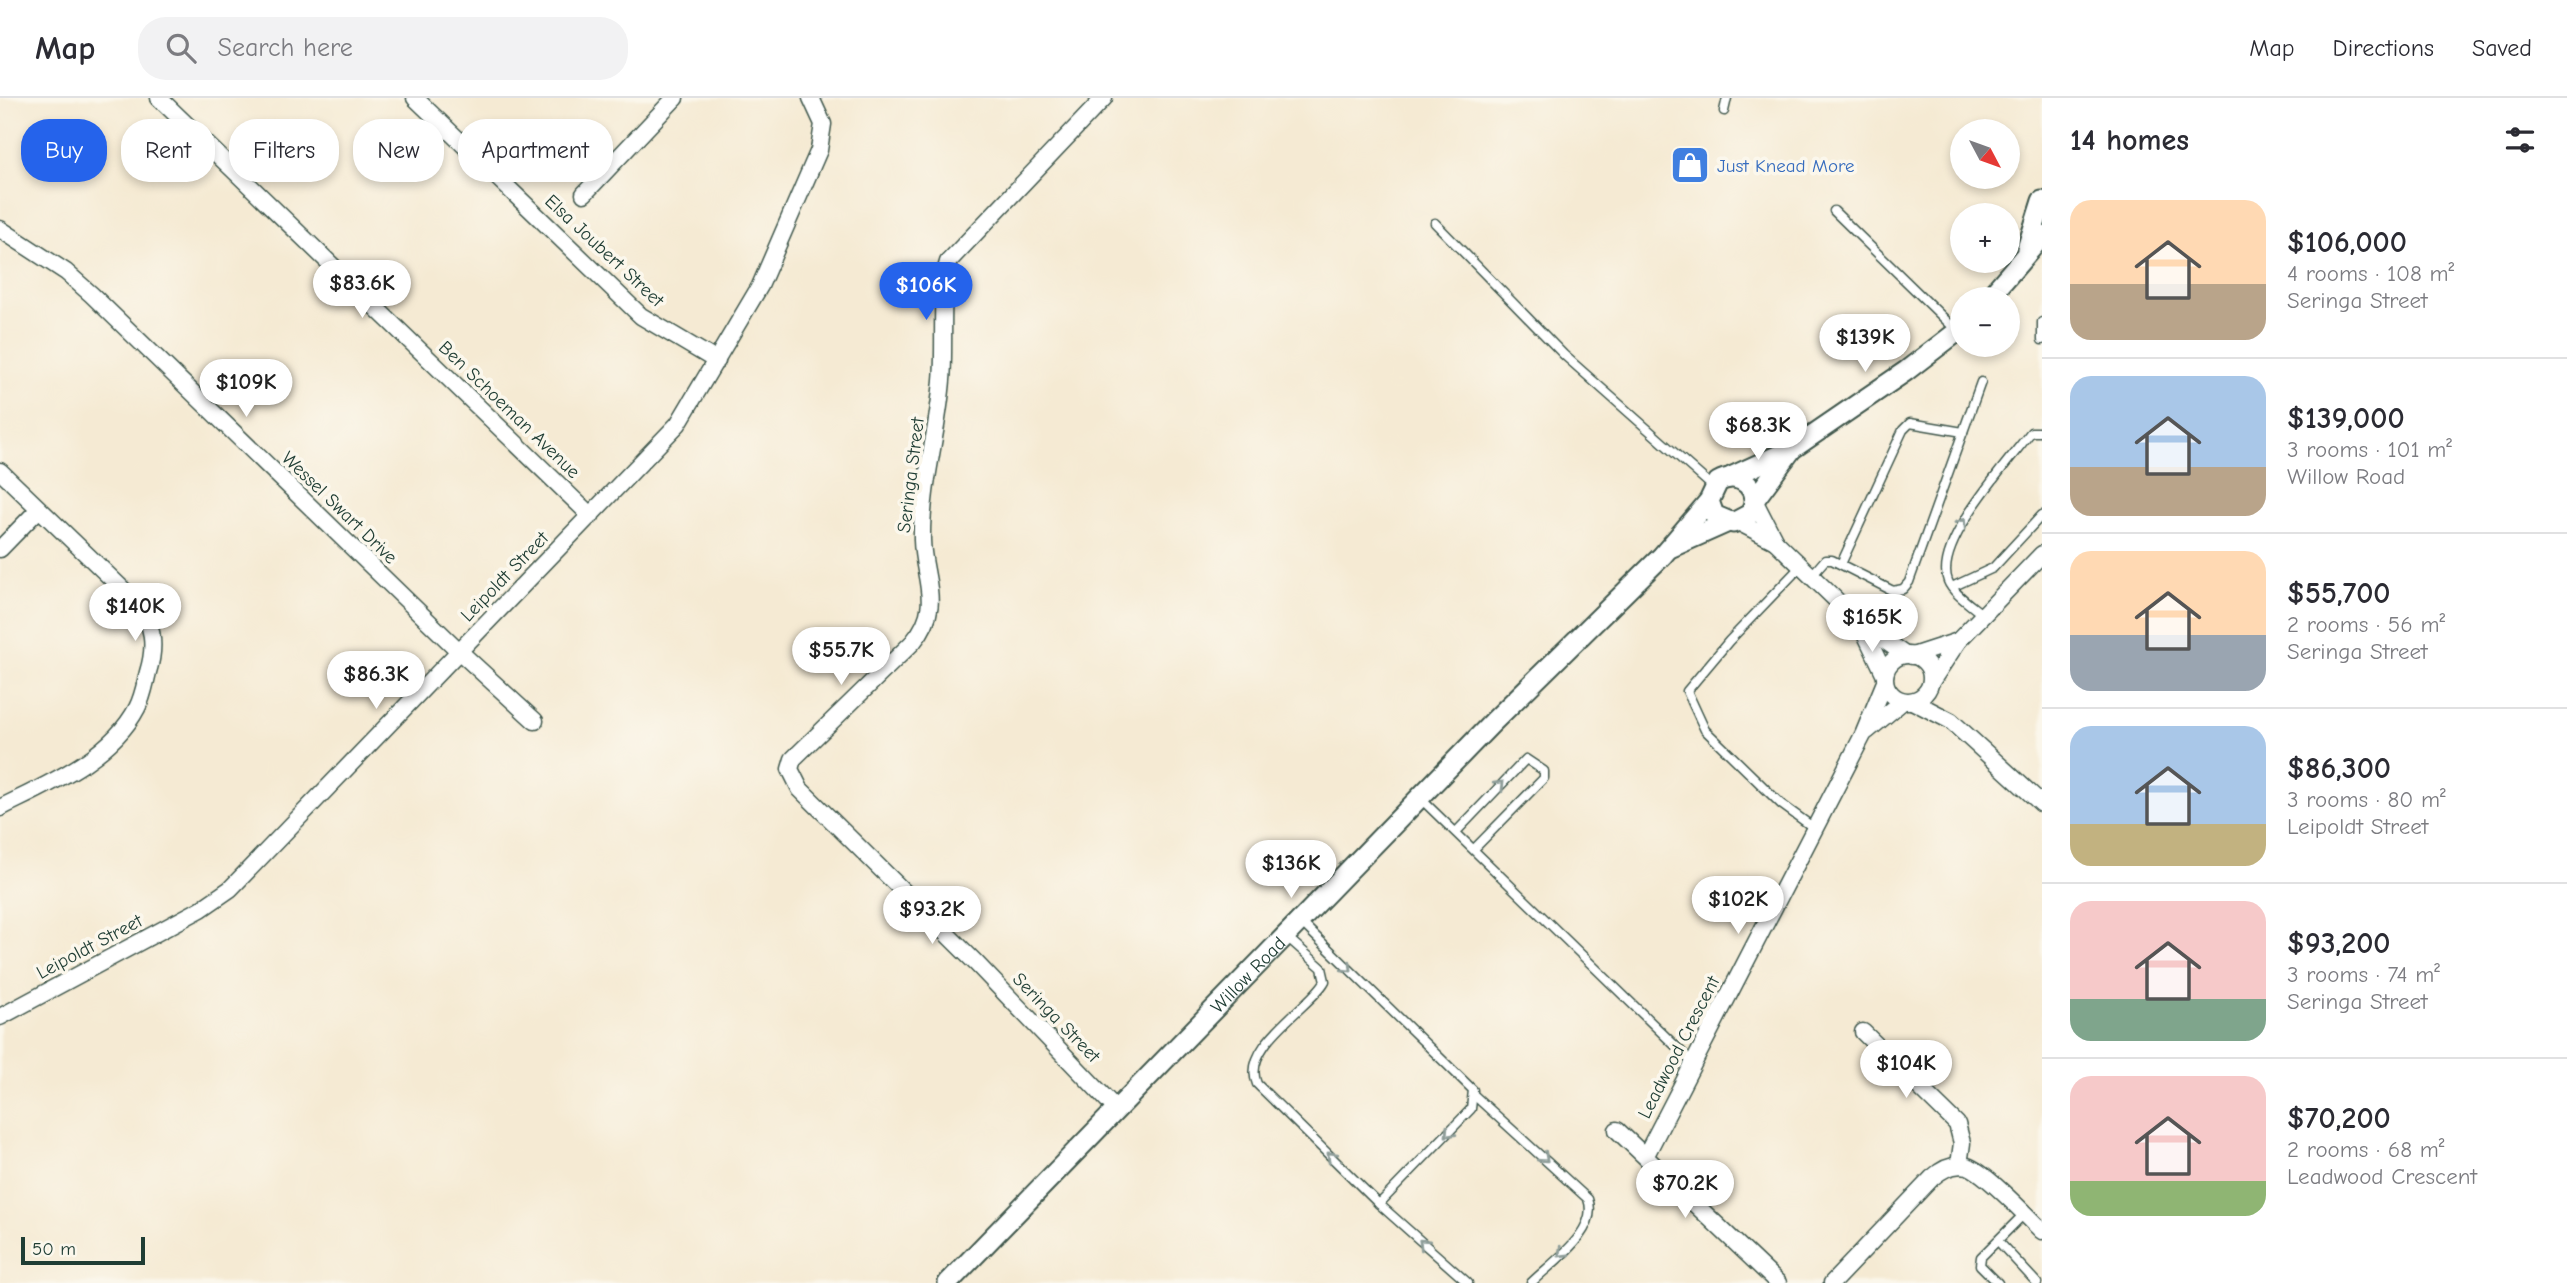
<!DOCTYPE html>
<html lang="en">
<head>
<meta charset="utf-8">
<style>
  body { margin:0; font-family:"Comic Neue",sans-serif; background:#f2f2f3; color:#2b2b33; height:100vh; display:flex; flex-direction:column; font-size:26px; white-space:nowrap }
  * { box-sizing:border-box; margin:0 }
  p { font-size:23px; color:#7c7c81 }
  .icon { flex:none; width:38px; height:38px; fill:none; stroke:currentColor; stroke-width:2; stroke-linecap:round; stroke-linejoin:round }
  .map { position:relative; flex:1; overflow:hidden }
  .side { display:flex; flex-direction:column; background:#fff; width:525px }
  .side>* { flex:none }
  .top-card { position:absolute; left:21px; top:21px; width:665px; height:63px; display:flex; gap:14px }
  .needle { width:46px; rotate:131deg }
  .buttons { position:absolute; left:1950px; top:21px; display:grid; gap:14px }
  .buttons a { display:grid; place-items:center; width:70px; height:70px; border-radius:50%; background:#fff; box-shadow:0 4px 10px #0003; font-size:35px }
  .scale { position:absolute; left:21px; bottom:18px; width:124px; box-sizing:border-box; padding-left:7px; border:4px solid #1f3d34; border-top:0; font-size:19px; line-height:24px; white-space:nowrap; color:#1f3d34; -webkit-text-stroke:5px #fbf7ec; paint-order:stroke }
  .price { position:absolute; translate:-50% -60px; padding:0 16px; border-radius:24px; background:#fff; color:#222; font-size:23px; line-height:46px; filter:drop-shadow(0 2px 4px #0008) }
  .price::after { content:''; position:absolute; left:50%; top:42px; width:21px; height:16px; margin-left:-10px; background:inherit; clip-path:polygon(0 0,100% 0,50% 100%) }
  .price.active { background:#2563eb; color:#fff }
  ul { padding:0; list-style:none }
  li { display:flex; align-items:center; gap:21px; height:175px; padding:0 28px }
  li+li { border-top:2px solid #e1e1e2 }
  li span { display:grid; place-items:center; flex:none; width:196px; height:140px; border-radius:21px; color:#555 }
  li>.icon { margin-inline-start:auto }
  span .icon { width:84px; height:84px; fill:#fffc; stroke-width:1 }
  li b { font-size:30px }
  h2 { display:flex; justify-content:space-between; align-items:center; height:84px; padding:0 28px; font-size:30px }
  .pill { padding:0 24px; border-radius:28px; background:#fff; box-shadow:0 4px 10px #0003; font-size:24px; line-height:63px }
  .pill.active { background:#2563eb; color:#fff }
  header { display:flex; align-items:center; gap:42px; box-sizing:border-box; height:98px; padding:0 35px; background:#fff; border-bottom:2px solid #e1e1e2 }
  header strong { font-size:33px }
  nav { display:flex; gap:38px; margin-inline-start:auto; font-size:24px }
  .search { width:490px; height:63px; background:#f2f2f3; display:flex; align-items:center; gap:18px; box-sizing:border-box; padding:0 24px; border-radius:28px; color:#7c7c81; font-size:26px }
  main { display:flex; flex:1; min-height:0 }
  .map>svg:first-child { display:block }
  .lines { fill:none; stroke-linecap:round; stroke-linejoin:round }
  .service-casing { stroke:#3f574c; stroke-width:11 }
  .minor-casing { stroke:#3f574c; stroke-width:19 }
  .tertiary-casing { stroke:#3f574c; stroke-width:23 }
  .service { stroke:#fff; stroke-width:8 }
  .minor { stroke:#fff; stroke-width:16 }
  .tertiary { stroke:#fff; stroke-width:19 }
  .oneway { stroke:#8f9e9a }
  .labels { text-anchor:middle; stroke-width:7; stroke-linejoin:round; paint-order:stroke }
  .shop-label { font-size:19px; fill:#366cbe; stroke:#fbf7ec; text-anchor:start }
  .street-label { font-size:19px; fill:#1f3d34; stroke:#fbf7ec }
</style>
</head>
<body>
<header>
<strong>Map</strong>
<div class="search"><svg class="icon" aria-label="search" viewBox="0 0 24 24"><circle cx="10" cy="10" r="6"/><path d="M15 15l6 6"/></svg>Search here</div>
<nav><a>Map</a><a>Directions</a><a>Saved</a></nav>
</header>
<main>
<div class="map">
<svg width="2042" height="1185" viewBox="0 0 2042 1185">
  <rect width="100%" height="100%" fill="#fbf7ec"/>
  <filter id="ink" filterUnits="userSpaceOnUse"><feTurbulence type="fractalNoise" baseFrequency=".0143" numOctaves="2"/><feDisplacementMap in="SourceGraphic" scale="14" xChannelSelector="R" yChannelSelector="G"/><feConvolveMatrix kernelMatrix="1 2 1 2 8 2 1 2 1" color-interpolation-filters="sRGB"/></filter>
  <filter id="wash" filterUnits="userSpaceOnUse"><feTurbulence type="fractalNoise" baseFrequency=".00686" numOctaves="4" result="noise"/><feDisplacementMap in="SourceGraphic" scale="28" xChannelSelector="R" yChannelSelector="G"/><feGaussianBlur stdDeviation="1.57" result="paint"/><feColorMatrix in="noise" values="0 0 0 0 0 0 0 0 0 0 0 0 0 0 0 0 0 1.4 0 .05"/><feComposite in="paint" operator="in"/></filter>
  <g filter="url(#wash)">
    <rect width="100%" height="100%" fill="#f5ead3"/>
  </g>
  <g filter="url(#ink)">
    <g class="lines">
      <g class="service-casing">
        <g id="service">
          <polyline points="1724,13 1727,0"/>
          <polyline points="1834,113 1957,233"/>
          <polyline points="1435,125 1564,257 1713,389"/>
          <polyline points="2042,224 2042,242"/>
          <polyline points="1841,466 1903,332 1910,325 1963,334"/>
          <polyline points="1801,468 1729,543 1687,593 1705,632 1781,706 1814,730"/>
          <polyline points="1811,478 1825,462 1832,462 1893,493 1903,491 1909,484 1981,284"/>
          <polyline points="1952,489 1993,470 2042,417"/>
          <path d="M 1984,518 C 1974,509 1953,496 1948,483 C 1933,446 2009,363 2031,334 L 2042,334"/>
          <polyline points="1420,700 1693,965"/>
          <polyline points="1456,734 1526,661 1544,673 1544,680 1474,751"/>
          <polyline points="1301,824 1473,992 1471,1011 1379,1106"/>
          <path d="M 1287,839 L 1322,870 L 1325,883 C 1312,908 1240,948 1257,986 L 1379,1106 L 1468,1185"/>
          <path d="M 1475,998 L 1588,1101 C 1600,1133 1551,1165 1531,1185"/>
          <polyline points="1998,1143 2037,1185"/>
          <polyline points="1998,1185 1980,1167 1981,1159 2024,1116"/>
        </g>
      </g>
      <g class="minor-casing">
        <g id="minor">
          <polyline points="159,0 591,418"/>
          <polyline points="415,0 641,218 717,263"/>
          <path d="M 1104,0 L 948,164 C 940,186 945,253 942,282 C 938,335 921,388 922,442 C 923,482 944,507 913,544 L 793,661 L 790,671 L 800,691 L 976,865 L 1116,1011"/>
          <polyline points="584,96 675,0"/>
          <polyline points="0,131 66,174 92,197 460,554 535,623"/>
          <path d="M 0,373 L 136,504 C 154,525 156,548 148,574 C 145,586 143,599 137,610 C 111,660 48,686 0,710"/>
          <polyline points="1755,404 1775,443 1860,525 1905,557"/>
          <polyline points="1738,424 1775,443"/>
          <polyline points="0,451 39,411"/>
          <polyline points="1861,527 1885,577"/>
          <circle cx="1908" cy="580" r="23"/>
          <polyline points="1912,558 1958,543"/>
          <polyline points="1931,584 1958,543 2042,456"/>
          <polyline points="1912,603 1951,623 2042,706"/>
          <polyline points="1867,633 1903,603"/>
          <polyline points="0,919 201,811 230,791 678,326 760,188 819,52 823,26 811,0"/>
          <polyline points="1863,934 1957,1026 1962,1045 1959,1067"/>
          <polyline points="1617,1032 1778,1185"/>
          <polyline points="1646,1057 1863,637 1885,584"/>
          <path d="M 1832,1185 L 1932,1080 C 1942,1071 1953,1065 1967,1068 C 1983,1072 2028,1119 2042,1133"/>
        </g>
      </g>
      <g class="tertiary-casing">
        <g id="tertiary">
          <polyline points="2027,151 2042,103"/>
          <polyline points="1988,201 2042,138"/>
          <polyline points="1731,379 1792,351 1906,273 1962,230"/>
          <polyline points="1755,401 1792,351"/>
          <polyline points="1672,449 1726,425"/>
          <path id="s1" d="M 948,1185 L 1493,624 L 1662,458 L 1709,403 L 1718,384 C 1741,371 1763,393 1750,416 L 1733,425 L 1714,417 L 1709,403"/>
        </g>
      </g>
      <use href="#service" class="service"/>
      <use href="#minor" class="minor"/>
      <use href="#tertiary" class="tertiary"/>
    </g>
    <defs><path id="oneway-chevron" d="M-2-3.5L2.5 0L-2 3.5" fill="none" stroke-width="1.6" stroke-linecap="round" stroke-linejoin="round" transform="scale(1.75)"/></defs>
    <g class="oneway">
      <use href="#oneway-chevron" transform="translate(1962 425) rotate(-57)"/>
      <use href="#oneway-chevron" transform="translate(1500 687) rotate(-45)"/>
      <use href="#oneway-chevron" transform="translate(1348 870) rotate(44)"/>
      <use href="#oneway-chevron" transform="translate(1449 1035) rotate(133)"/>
      <use href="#oneway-chevron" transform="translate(1331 1058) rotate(-135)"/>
      <use href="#oneway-chevron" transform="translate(1544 1060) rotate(42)"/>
      <use href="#oneway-chevron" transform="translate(1423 1145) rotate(-138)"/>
      <use href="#oneway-chevron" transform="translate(1562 1155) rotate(136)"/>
    </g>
  </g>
  <defs>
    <g id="shop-square" transform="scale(2.0125)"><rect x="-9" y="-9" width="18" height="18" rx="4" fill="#3f7fe0" stroke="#fbf7ec"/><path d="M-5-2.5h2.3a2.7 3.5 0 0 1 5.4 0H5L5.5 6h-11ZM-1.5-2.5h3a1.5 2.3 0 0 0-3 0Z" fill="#fff"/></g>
  </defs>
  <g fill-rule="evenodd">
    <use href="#shop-square" x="1690" y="67"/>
  </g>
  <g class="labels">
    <g class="shop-label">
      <text x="1717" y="74">Just Knead More</text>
    </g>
    <g class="street-label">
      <text transform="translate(605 152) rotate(43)" y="7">Elsa Joubert Street</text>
      <text transform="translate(510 311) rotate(44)" y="7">Ben Schoeman Avenue</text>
      <text transform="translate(910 377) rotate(-83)" y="7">Seringa Street</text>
      <text transform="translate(340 409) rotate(44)" y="7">Wessel Swart Drive</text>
      <text transform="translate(504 478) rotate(-46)" y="7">Leipoldt Street</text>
      <text transform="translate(89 848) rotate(-28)" y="7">Leipoldt Street</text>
      <text dy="7" stroke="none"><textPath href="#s1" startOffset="430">Willow Road</textPath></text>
      <text transform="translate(1057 919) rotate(46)" y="7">Seringa Street</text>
      <text transform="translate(1678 949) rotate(-63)" y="7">Leadwood Crescent</text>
    </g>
  </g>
</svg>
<div class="buttons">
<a><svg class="needle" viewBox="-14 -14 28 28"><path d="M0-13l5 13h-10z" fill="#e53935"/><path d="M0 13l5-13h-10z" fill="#7c7c81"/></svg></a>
<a>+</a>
<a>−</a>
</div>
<div class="scale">50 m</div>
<b class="price" style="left:362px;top:222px">$83.6K</b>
<b class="price active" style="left:926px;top:224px">$106K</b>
<b class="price" style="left:1865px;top:276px">$139K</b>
<b class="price" style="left:246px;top:321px">$109K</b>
<b class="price" style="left:1758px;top:364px">$68.3K</b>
<b class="price" style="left:135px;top:545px">$140K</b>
<b class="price" style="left:1872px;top:556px">$165K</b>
<b class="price" style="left:841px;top:589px">$55.7K</b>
<b class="price" style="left:376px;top:613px">$86.3K</b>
<b class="price" style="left:1291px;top:802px">$136K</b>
<b class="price" style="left:1738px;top:838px">$102K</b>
<b class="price" style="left:932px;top:848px">$93.2K</b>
<b class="price" style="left:1906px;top:1002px">$104K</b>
<b class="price" style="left:1685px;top:1122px">$70.2K</b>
<div class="top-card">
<a class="pill active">Buy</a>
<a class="pill">Rent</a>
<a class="pill">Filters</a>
<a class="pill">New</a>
<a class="pill">Apartment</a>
</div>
</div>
<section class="side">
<h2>14 homes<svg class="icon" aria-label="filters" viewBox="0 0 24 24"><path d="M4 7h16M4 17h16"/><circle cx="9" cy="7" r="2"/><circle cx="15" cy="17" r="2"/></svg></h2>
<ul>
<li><span style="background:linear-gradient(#ffd9b3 60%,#b9a48a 0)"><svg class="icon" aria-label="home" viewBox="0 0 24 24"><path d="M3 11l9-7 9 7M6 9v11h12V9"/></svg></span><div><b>$106,000</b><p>4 rooms · 108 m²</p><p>Seringa Street</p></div></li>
<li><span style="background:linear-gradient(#a9c7e8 65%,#b9a48a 0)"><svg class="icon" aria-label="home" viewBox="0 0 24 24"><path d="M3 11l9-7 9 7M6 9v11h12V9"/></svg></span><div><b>$139,000</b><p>3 rooms · 101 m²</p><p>Willow Road</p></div></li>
<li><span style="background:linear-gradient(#ffd9b3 60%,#9aa5b1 0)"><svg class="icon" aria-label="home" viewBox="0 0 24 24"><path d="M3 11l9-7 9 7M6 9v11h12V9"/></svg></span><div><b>$55,700</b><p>2 rooms · 56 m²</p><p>Seringa Street</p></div></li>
<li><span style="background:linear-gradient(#a9c7e8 70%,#c2b280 0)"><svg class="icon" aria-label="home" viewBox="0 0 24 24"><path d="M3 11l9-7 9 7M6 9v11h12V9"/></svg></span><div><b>$86,300</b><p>3 rooms · 80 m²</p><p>Leipoldt Street</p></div></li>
<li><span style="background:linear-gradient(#f6c9c9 70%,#7fa58c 0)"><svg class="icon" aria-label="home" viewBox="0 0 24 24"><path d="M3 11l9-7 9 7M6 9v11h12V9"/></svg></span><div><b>$93,200</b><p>3 rooms · 74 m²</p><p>Seringa Street</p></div></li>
<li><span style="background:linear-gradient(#f6c9c9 75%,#8fb573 0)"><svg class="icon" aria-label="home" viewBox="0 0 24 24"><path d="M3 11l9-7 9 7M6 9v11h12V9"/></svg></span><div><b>$70,200</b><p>2 rooms · 68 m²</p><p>Leadwood Crescent</p></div></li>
</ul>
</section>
</main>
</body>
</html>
